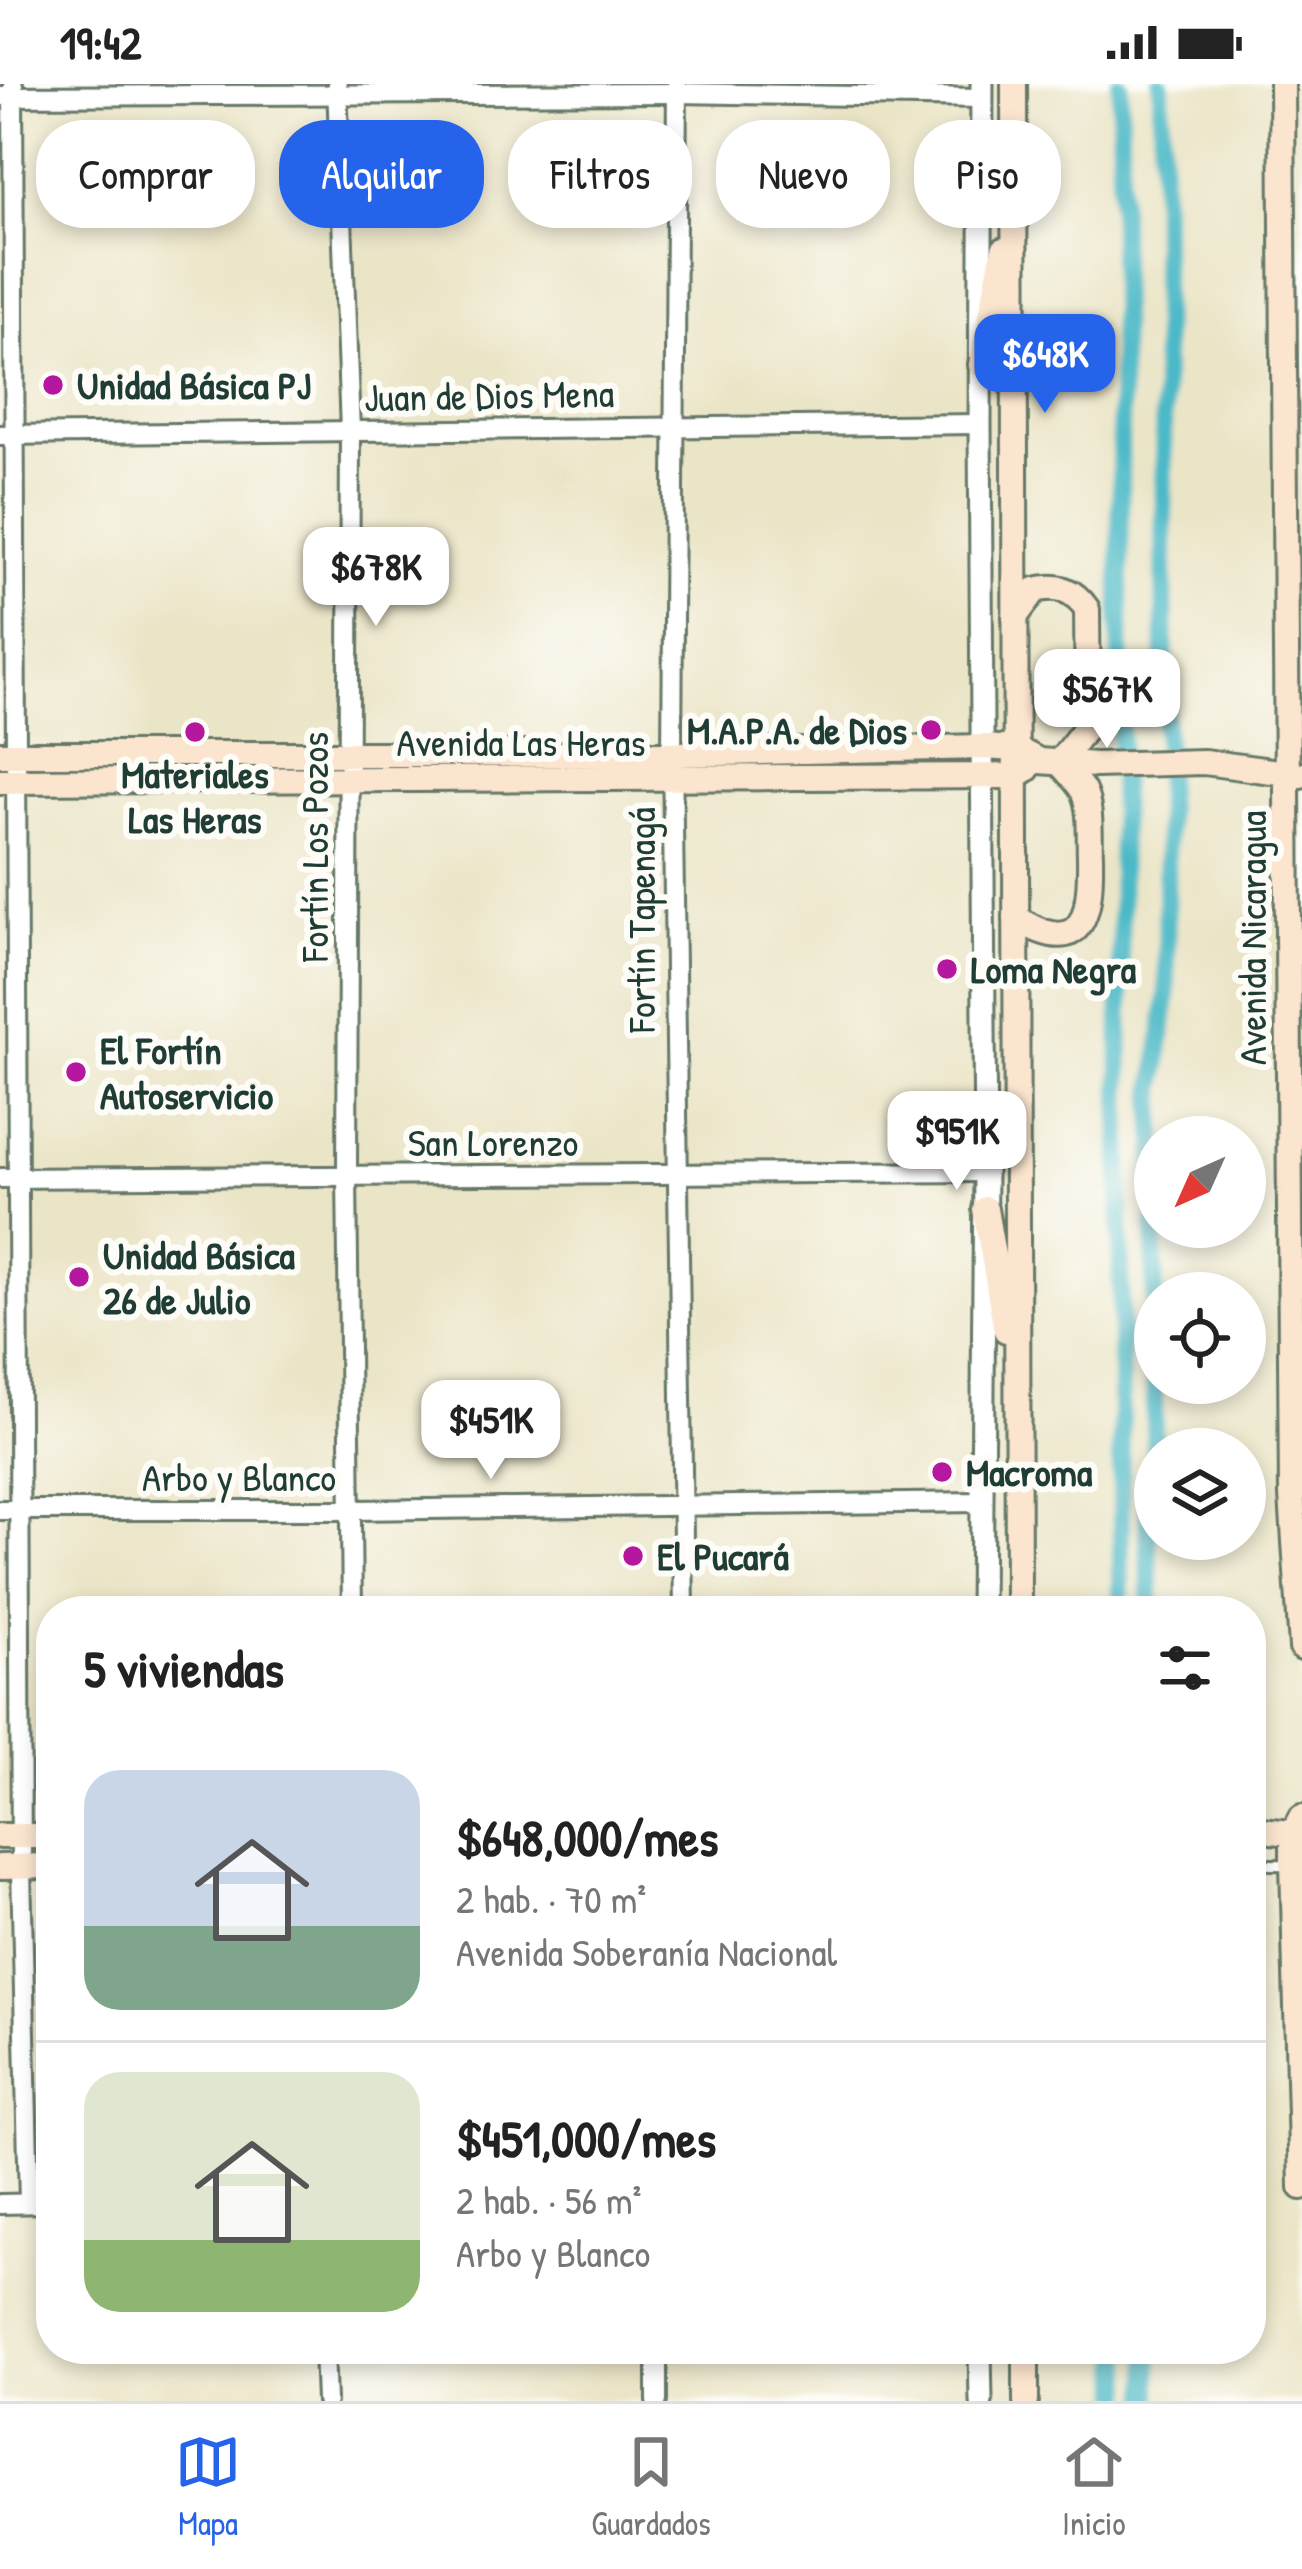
<!DOCTYPE html>
<html lang="es">
<head>
<meta charset="utf-8">
<style>
  body { margin:0; font-family:"Patrick Hand",sans-serif; background:#f2f2f2; color:#222; height:100vh; display:flex; flex-direction:column; font-size:45px; white-space:nowrap }
  * { box-sizing:border-box; margin:0 }
  p { font-size:39px; color:#767676 }
  .icon { flex:none; width:66px; height:66px; fill:none; stroke:currentColor; stroke-width:2; stroke-linecap:round; stroke-linejoin:round }
  .map { position:relative; flex:1; overflow:hidden }
  .sheet { position:absolute; left:36px; top:1512px; width:1230px; height:768px; display:flex; flex-direction:column; background:#fff; border-radius:48px; box-shadow:0 6px 18px #0003 }
  .sheet>* { flex:none }
  .guide { position:absolute; left:36px; top:36px; width:1230px; height:108px; display:flex; gap:24px }
  .needle { width:78px; rotate:225deg }
  .tools { position:absolute; left:1134px; top:1032px; display:grid; gap:24px }
  .tools a { display:grid; place-items:center; width:132px; height:132px; border-radius:50%; background:#fff; box-shadow:0 6px 18px #0003; font-size:60px }
  .price { position:absolute; translate:-50% -102px; padding:0 27px; border-radius:24px; background:#fff; color:#222; font-size:39px; line-height:78px; filter:drop-shadow(0 3px 6px #0008) }
  .price::after { content:''; position:absolute; left:50%; top:72px; width:36px; height:27px; margin-left:-18px; background:inherit; clip-path:polygon(0 0,100% 0,50% 100%) }
  .price.selected { background:#2563eb; color:#fff }
  ul { padding:0; list-style:none }
  li { display:flex; align-items:center; gap:36px; height:300px; padding:0 48px }
  li+li { border-top:3px solid #e0e0e0 }
  li span { display:grid; place-items:center; flex:none; width:336px; height:240px; border-radius:36px; color:#555 }
  li>.icon { margin-inline-start:auto }
  span .icon { width:144px; height:144px; fill:#fffc; stroke-width:1 }
  li b { font-size:51px }
  h2 { display:flex; justify-content:space-between; align-items:center; height:144px; padding:0 48px; font-size:51px }
  .pill { padding:0 42px; border-radius:48px; background:#fff; box-shadow:0 6px 18px #0003; font-size:42px; line-height:108px }
  .pill.selected { background:#2563eb; color:#fff }
  .status { display:flex; justify-content:space-between; align-items:center; height:84px; padding:0 60px; background:#fff; direction:ltr }
  .status svg { height:33px; fill:currentColor }
  .dock { display:flex; justify-content:space-around; align-items:center; height:168px; border-top:3px solid #e0e0e0; background:#fff; font-size:33px; color:#767676 }
  .dock a { display:grid; justify-items:center; gap:6px }
  .dock .selected { color:#2563eb }
  .map>svg:first-child { display:block }
  .lines { fill:none; stroke-linecap:round; stroke-linejoin:round }
  .canal { stroke:#4cb9c7; stroke-width:18 }
  .service-casing { stroke:#667867; stroke-width:15 }
  .minor-casing { stroke:#667867; stroke-width:24 }
  .tertiary-casing { stroke:#667867; stroke-width:27 }
  .secondary-casing { stroke:#667867; stroke-width:30 }
  .service { stroke:#fff; stroke-width:9 }
  .minor { stroke:#fff; stroke-width:18 }
  .tertiary { stroke:#fff; stroke-width:21 }
  .secondary { stroke:#fbe5cf; stroke-width:24 }
  .poi-dot { fill:#b5179e; stroke:#fdfcf7; stroke-width:4.5 }
  .labels { text-anchor:middle; stroke-width:12; stroke-linejoin:round; paint-order:stroke }
  .poi-label { font-size:39px; font-weight:bold; fill:#1f3d34; stroke:#fdfcf7; text-anchor:start }
  .street-label { font-size:39px; fill:#1f3d34; stroke:#fdfcf7 }
</style>
</head>
<body>
<div class="status"><b>19:42</b><svg viewBox="0 0 49 12"><path d="M0 12V9h3v3zM5 12V6h3v6zM10 12V3h3v9zM15 12V0h3v12zM26 1h20v11H26zM47 4h2v5h-2z"/></svg></div>
<div class="map">
<svg width="1302" height="2317" viewBox="0 0 1302 2317">
  <rect width="100%" height="100%" fill="#fdfcf7"/>
  <filter id="ink" filterUnits="userSpaceOnUse"><feTurbulence type="fractalNoise" baseFrequency=".00833" numOctaves="2"/><feDisplacementMap in="SourceGraphic" scale="24" xChannelSelector="R" yChannelSelector="G"/><feConvolveMatrix kernelMatrix="1 2 1 2 8 2 1 2 1" color-interpolation-filters="sRGB"/></filter>
  <filter id="wash" filterUnits="userSpaceOnUse"><feTurbulence type="fractalNoise" baseFrequency=".004" numOctaves="4" result="noise"/><feDisplacementMap in="SourceGraphic" scale="48" xChannelSelector="R" yChannelSelector="G"/><feGaussianBlur stdDeviation="2.7" result="paint"/><feColorMatrix in="noise" values="0 0 0 0 0 0 0 0 0 0 0 0 0 0 0 0 0 1.4 0 .05"/><feComposite in="paint" operator="in"/></filter>
  <g filter="url(#wash)">
    <rect width="100%" height="100%" fill="#ebe5c7"/>
    <g class="lines">
      <g class="canal">
        <polyline points="1120,0 1121,1527"/>
        <polyline points="1155,1053 1155,1007 1167,914 1161,0"/>
        <polyline points="1151,1527 1147,1427 1154,1390 1155,1065"/>
        <polyline points="1122,2265 1123,2317"/>
        <polyline points="1150,2317 1150,2265"/>
      </g>
    </g>
  </g>
  <g filter="url(#ink)">
    <g class="lines">
      <g class="service-casing">
        <polyline id="service" points="1251,1780 1293,1781"/>
      </g>
      <g class="minor-casing">
        <g id="minor">
          <polyline points="13,0 21,1783 29,2119"/>
          <polyline points="337,0 350,347 347,1090 352,1527"/>
          <polyline points="677,0 672,670 684,1527"/>
          <polyline points="0,12 677,9 982,14"/>
          <polyline points="0,351 980,340"/>
          <polyline points="0,1094 985,1088"/>
          <polyline points="0,1426 352,1426 982,1418"/>
          <polyline points="0,2120 51,2119"/>
          <polyline points="324,2265 326,2317"/>
          <polyline points="657,2317 657,2265"/>
        </g>
      </g>
      <g class="tertiary-casing">
        <g id="tertiary">
          <polyline points="981,1527 985,1088 980,340 982,0"/>
          <polyline points="980,2265 981,2317"/>
        </g>
      </g>
      <g class="secondary-casing">
        <g id="secondary">
          <polyline points="1014,0 1018,1527"/>
          <polyline points="1282,0 1292,1412 1302,1564"/>
          <polyline points="981,281 1004,166"/>
          <path d="M 1015,533 L 1035,506 C 1059,500 1074,506 1087,525 L 1088,641 L 1059,678 C 1067,687 1077,697 1083,707 C 1092,726 1089,752 1090,773 C 1091,830 1084,877 1016,834"/>
          <polyline points="0,670 672,670 983,663 1016,665 1039,677 1095,681 1204,678 1301,691"/>
          <polyline points="0,697 1016,692 1027,685"/>
          <polyline points="985,1125 1006,1246"/>
          <polyline points="1302,1733 1293,1750 1293,1781 1302,2103"/>
          <polyline points="1251,1745 1302,1750"/>
          <polyline points="0,1752 51,1752"/>
          <polyline points="0,1783 51,1782"/>
          <polyline points="1026,2265 1026,2317"/>
        </g>
      </g>
      <use href="#service" class="service"/>
      <use href="#minor" class="minor"/>
      <use href="#tertiary" class="tertiary"/>
      <use href="#secondary" class="secondary"/>
    </g>
  </g>
  <g class="poi-dot">
    <circle cx="53" cy="301" r="12"/>
    <circle cx="931" cy="646" r="12"/>
    <circle cx="195" cy="648" r="12"/>
    <circle cx="947" cy="885" r="12"/>
    <circle cx="76" cy="988" r="12"/>
    <circle cx="79" cy="1193" r="12"/>
    <circle cx="942" cy="1388" r="12"/>
    <circle cx="633" cy="1472" r="12"/>
  </g>
  <g class="labels">
    <g class="poi-label">
      <text x="77" y="315">Unidad Básica PJ</text>
      <text x="907" y="660" text-anchor="end">M.A.P.A. de Dios</text>
      <text x="195" y="704" text-anchor="middle">Materiales<tspan x="195" dy="45">Las Heras</tspan></text>
      <text x="971" y="899">Loma Negra</text>
      <text x="100" y="980">El Fortín<tspan x="100" dy="45">Autoservicio</tspan></text>
      <text x="103" y="1185">Unidad Básica<tspan x="103" dy="45">26 de Julio</tspan></text>
      <text x="966" y="1402">Macroma</text>
      <text x="657" y="1486">El Pucará</text>
    </g>
    <g class="street-label">
      <text transform="translate(489 311) rotate(-1)" y="14">Juan de Dios Mena</text>
      <text x="521" y="672">Avenida Las Heras</text>
      <text transform="translate(314 763) rotate(-90)" y="14">Fortín Los Pozos</text>
      <text transform="translate(641 836) rotate(-90)" y="14">Fortín Tapenagá</text>
      <text transform="translate(1252 854) rotate(-90)" y="14">Avenida Nicaragua</text>
      <text x="493" y="1072">San Lorenzo</text>
      <text x="239" y="1407">Arbo y Blanco</text>
    </g>
  </g>
</svg>
<div class="tools">
<a><svg class="needle" viewBox="-14 -14 28 28"><path d="M0-13l5 13h-10z" fill="#e53935"/><path d="M0 13l5-13h-10z" fill="#767676"/></svg></a>
<a><svg class="icon" aria-label="locate" viewBox="0 0 24 24"><circle cx="12" cy="12" r="6"/><path d="M12 2v4M12 18v4M2 12h4M18 12h4"/></svg></a>
<a><svg class="icon" aria-label="layers" viewBox="0 0 24 24"><path d="M12 4l9 5-9 5-9-5zM3 14l9 5 9-5"/></svg></a>
</div>
<b class="price selected" style="left:1045px;top:332px">$648K</b>
<b class="price" style="left:376px;top:545px">$678K</b>
<b class="price" style="left:1107px;top:667px">$567K</b>
<b class="price" style="left:957px;top:1109px">$951K</b>
<b class="price" style="left:491px;top:1398px">$451K</b>
<div class="guide">
<a class="pill">Comprar</a>
<a class="pill selected">Alquilar</a>
<a class="pill">Filtros</a>
<a class="pill">Nuevo</a>
<a class="pill">Piso</a>
</div>
<section class="sheet">
<h2>5 viviendas<svg class="icon" aria-label="filters" viewBox="0 0 24 24"><path d="M4 7h16M4 17h16"/><circle cx="9" cy="7" r="2"/><circle cx="15" cy="17" r="2"/></svg></h2>
<ul>
<li><span style="background:linear-gradient(#c9d6e8 65%,#7fa58c 0)"><svg class="icon" aria-label="home" viewBox="0 0 24 24"><path d="M3 11l9-7 9 7M6 9v11h12V9"/></svg></span><div><b>$648,000/mes</b><p>2 hab. · 70 m²</p><p>Avenida Soberanía Nacional</p></div></li>
<li><span style="background:linear-gradient(#dfe7d0 70%,#8fb573 0)"><svg class="icon" aria-label="home" viewBox="0 0 24 24"><path d="M3 11l9-7 9 7M6 9v11h12V9"/></svg></span><div><b>$451,000/mes</b><p>2 hab. · 56 m²</p><p>Arbo y Blanco</p></div></li>
</ul>
</section>
</div>
<nav class="dock">
<a class="selected"><svg class="icon" aria-label="map" viewBox="0 0 24 24"><path d="M3 6l6-2 6 2 6-2v14l-6 2-6-2-6 2zM9 4v14M15 6v14"/></svg>Mapa</a>
<a><svg class="icon" aria-label="saved" viewBox="0 0 24 24"><path d="M7 4h10v16l-5-4-5 4z"/></svg>Guardados</a>
<a><svg class="icon" aria-label="home" viewBox="0 0 24 24"><path d="M3 11l9-7 9 7M6 9v11h12V9"/></svg>Inicio</a>
</nav>
</body>
</html>
